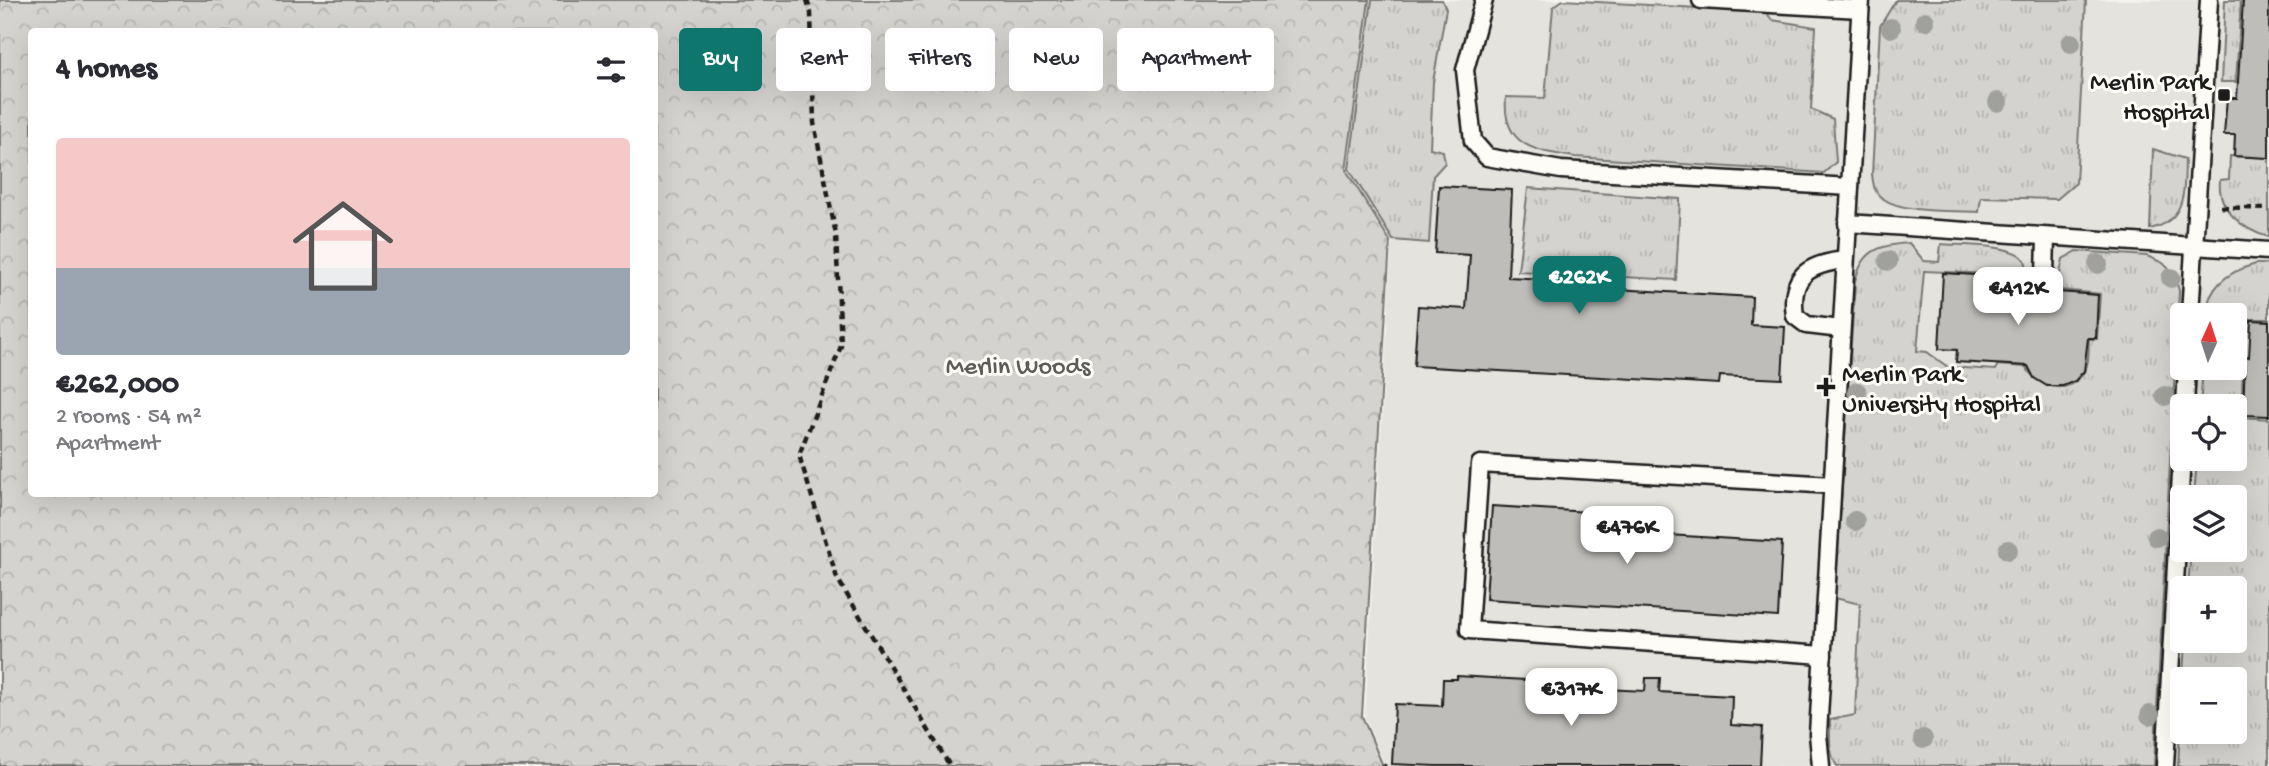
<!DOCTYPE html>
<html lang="en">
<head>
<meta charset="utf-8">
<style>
  body { margin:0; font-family:"Gochi Hand",sans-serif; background:#f7f7f7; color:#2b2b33; height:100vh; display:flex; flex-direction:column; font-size:26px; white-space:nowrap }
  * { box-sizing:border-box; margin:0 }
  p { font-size:23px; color:#7c7c81 }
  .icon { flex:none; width:38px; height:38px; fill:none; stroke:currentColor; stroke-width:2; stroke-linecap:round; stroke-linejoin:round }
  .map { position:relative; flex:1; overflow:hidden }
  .panel { position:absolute; left:28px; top:28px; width:630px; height:469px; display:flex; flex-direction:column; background:#fff; border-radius:7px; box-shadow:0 7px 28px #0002 }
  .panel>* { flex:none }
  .guide { position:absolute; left:679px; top:28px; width:665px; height:63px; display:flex; gap:14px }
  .needle { width:46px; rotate:3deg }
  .tools { position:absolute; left:2170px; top:303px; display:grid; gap:14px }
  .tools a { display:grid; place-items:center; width:77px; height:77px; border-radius:7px; background:#fff; box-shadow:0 7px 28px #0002; font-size:35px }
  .price { position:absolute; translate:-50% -60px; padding:0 16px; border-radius:14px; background:#fff; color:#222; font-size:23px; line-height:46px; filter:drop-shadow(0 2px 4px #0008) }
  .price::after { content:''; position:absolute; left:50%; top:42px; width:21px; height:16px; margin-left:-10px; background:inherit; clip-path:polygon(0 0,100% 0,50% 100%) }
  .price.active { background:#0f766e; color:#fff }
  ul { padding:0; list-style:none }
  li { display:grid; align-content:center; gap:14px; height:371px; padding:0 28px }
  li+li { border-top:2px solid #e1e1e2 }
  li span { display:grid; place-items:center; height:217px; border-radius:7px; color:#555 }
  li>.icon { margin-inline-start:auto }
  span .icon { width:126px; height:126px; fill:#fffc; stroke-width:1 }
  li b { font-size:30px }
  h2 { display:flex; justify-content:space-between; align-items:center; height:84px; padding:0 28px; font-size:30px }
  .tag { padding:0 24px; border-radius:7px; background:#fff; box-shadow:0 7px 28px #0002; font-size:24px; line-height:63px }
  .tag.active { background:#0f766e; color:#fff }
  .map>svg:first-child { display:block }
  .built { fill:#e4e3de; fill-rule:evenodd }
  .grass { fill:url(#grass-tufts); stroke:#787876; stroke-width:2; fill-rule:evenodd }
  .forest { fill:url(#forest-crowns); stroke:#787876; stroke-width:2; fill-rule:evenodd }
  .building { fill:#bebdba; stroke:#1c1c1c; stroke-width:2 }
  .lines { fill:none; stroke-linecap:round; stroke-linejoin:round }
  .service-casing { stroke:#1c1c1c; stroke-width:21 }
  .path { stroke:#1c1c1c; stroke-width:4.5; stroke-dasharray:7 5; stroke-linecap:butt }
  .service { stroke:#fdfcf7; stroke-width:16 }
  .tree { fill:#a0a09d }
  .poi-dot { fill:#1c1c1c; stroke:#fdfcf7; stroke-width:2.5 }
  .labels { text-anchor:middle; stroke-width:6; stroke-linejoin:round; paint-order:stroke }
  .poi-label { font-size:26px; fill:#1c1c1c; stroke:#fdfcf7; text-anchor:end }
  .park-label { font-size:26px; fill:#5c5c5b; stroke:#fdfcf7 }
</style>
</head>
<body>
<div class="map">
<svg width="2269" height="766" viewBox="0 0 2269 766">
  <defs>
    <pattern id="grass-tufts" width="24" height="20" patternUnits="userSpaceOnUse" patternTransform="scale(1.75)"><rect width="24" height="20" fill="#d4d3cf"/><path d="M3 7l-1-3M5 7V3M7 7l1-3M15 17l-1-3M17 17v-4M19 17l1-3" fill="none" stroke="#b5b5b1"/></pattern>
    <pattern id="forest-crowns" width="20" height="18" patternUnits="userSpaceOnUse" patternTransform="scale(1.75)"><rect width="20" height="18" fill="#d4d3cf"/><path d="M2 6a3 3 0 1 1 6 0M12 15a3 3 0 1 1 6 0" fill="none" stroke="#b5b5b1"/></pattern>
  </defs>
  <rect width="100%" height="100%" fill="#f4f3ee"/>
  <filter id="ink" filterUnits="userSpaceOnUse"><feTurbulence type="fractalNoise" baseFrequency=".0143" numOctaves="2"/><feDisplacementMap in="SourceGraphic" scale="14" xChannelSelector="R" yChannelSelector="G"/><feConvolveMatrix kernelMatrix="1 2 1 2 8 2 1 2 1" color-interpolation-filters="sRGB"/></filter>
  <g filter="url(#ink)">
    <path class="built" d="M 1369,0 L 2269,0 L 2269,766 L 1385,766 L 1365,717 L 1392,242 L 1347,170 ZM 2182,315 L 2235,315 L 2235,368 L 2182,368 ZM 2182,406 L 2235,406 L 2235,458 L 2182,458 ZM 2182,497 L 2235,497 L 2235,550 L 2182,550 ZM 2182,588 L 2235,588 L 2235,640 L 2182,640 ZM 2182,679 L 2235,679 L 2235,732 L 2182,732 Z"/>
    <g class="grass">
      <polygon points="1372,0 1442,0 1446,9 1433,82 1430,148 1443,151 1445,163 1433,176 1429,243 1393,240 1349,169"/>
      <path d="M 1563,0 L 1766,12 L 1772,20 L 1816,27 L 1811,109 L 1833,119 L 1836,162 L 1824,173 L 1575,157 C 1534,151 1502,146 1506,97 L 1545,98 L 1553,7 Z"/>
      <path d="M 1896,0 L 2086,0 L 2076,183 L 2057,199 L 1981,197 L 1979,212 C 1952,210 1904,214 1882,198 C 1874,193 1873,183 1872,174 L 1880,26 Z"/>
      <polygon points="2225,0 2241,0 2236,82 2221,82"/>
      <path d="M 2153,149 L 2185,159 C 2184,189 2187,221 2150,229 Z"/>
      <path d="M 2230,156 L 2269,158 L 2269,237 C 2242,230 2217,209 2220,180 L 2229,179 Z"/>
      <polygon points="1528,188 1680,199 1676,280 1518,271"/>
      <path d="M 1909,243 L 1924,261 L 1939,262 L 1941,244 C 1960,246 2016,243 2025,261 C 2029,268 2026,280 2025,288 L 1992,286 L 1991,274 L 1924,271 L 1917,351 L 1927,352 L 1948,367 L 1996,370 L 1997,365 L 2026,367 C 2038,388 2069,397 2084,372 C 2090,363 2088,349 2089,339 L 2097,339 L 2100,294 L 2061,290 L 2058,282 L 2063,259 L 2077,251 L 2147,256 L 2163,263 L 2175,275 L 2179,291 L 2154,766 L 1837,766 C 1828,752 1830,736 1830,720 L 1855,715 L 1860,604 L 1835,598 L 1855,281 C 1863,250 1879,245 1909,243 Z"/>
      <path d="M 2256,264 L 2269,264 L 2269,319 L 2245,319 L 2241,417 L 2269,419 L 2269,766 L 2178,766 L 2185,641 L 2235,640 L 2235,588 L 2188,588 L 2191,550 L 2235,550 L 2235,497 L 2194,497 L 2197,459 L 2235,458 L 2235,406 L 2200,406 L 2203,368 L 2235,368 L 2235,315 L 2206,315 C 2208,286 2229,271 2256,264 ZM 2182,679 L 2235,679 L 2235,732 L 2182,732 Z"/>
    </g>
    <path class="forest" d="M 0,0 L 1369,0 L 1346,170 L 1390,241 L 1362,716 L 1383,766 L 0,766 ZM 32,32 L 654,32 L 654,494 L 32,494 Z"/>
    <g class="building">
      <polygon points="2243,0 2269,0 2269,158 2234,156 2235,135 2224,135 2227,98 2237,98"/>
      <polygon points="1439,186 1512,190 1508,277 1565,280 1565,286 1752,297 1751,325 1785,327 1782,379 1720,376 1719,384 1414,366 1418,306 1466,309 1470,255 1435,253"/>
      <polygon points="1943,273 1991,276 1990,288 2027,290 2027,284 2059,285 2059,292 2098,295 2096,338 2088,338 2084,371 2075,381 2063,386 2047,386 2034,378 2028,366 1956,362 1957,350 1939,349"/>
      <polygon points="2251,320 2269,321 2269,416 2243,415 2245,356 2249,357"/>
      <polygon points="1492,506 1604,513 1603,531 1782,542 1778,617 1486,599"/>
      <polygon points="1457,676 1543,681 1543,686 1645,691 1646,678 1660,678 1659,692 1732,696 1731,725 1762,727 1760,766 1435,766 1392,764 1395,704 1442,706 1443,679 1457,679"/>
    </g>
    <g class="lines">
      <g class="service-casing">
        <g id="service">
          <polyline points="1484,0 1465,70 1473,141 1487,157 1561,170 1850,187"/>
          <polyline points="1701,0 1860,9"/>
          <polyline points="1847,223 2269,251"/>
          <polyline points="2045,276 2046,237"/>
          <polyline points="2190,315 2209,0"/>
          <path d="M 1841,329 L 1807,325 L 1795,316 C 1789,275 1809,264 1845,260"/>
          <polyline points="2185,406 2187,368"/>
          <polyline points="1823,655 1469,630 1480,464 1832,485"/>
          <polyline points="1821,766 1818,734 1861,0"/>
          <polyline points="2165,766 2182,455"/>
        </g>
      </g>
      <g class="path">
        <polyline points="807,0 811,13 814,123 836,235 841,346 799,455 837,578 950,766"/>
        <polyline points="2221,207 2269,209"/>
        <polyline points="1384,766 1385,764"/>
      </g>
      <use href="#service" class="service"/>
    </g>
    <g class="tree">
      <circle cx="1925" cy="21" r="10"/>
      <circle cx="1891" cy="28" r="10"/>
      <circle cx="2071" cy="43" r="10"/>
      <circle cx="1998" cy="102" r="10"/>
      <circle cx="1888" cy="261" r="10"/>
      <circle cx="2098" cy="264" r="10"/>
      <circle cx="2171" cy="278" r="10"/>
      <circle cx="1857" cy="392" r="10"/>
      <circle cx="2165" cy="396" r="10"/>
      <circle cx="1855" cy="521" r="10"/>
      <circle cx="2157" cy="537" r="10"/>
      <circle cx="2008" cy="550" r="10"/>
      <circle cx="2150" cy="715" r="10"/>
      <circle cx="1923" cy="739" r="10"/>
    </g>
  </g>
  <g class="poi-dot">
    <rect x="2217" y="88" width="14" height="14" rx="3.5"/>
    <path d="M1822.5 376.5h7v7h7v7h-7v7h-7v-7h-7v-7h7z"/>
  </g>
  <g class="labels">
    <g class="poi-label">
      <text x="2210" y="89">Merlin Park<tspan x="2210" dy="30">Hospital</tspan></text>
      <text x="1842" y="381" text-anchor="start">Merlin Park<tspan x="1842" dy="30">University Hospital</tspan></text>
    </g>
    <g class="park-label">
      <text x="1018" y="373">Merlin Woods</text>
    </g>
  </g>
</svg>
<div class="tools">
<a><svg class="needle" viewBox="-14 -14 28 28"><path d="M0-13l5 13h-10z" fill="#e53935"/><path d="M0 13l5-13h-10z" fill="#7c7c81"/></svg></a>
<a><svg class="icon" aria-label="locate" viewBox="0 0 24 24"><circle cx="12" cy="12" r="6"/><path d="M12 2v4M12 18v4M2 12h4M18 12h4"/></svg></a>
<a><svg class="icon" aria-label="layers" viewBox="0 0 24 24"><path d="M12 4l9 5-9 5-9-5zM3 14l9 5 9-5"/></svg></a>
<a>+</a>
<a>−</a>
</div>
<b class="price active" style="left:1579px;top:316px">€262K</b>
<b class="price" style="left:2018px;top:327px">€412K</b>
<b class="price" style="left:1627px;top:566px">€476K</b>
<b class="price" style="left:1571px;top:728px">€317K</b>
<div class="guide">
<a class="tag active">Buy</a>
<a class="tag">Rent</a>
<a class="tag">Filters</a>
<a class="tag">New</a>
<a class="tag">Apartment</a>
</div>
<section class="panel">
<h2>4 homes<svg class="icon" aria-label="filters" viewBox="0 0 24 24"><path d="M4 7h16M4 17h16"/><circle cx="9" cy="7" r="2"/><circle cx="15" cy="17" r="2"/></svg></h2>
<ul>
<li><span style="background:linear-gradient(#f6c9c9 60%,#9aa5b1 0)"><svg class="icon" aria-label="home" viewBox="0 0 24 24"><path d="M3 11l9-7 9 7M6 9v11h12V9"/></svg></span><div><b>€262,000</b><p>2 rooms · 54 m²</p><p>Apartment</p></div></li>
</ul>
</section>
</div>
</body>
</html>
